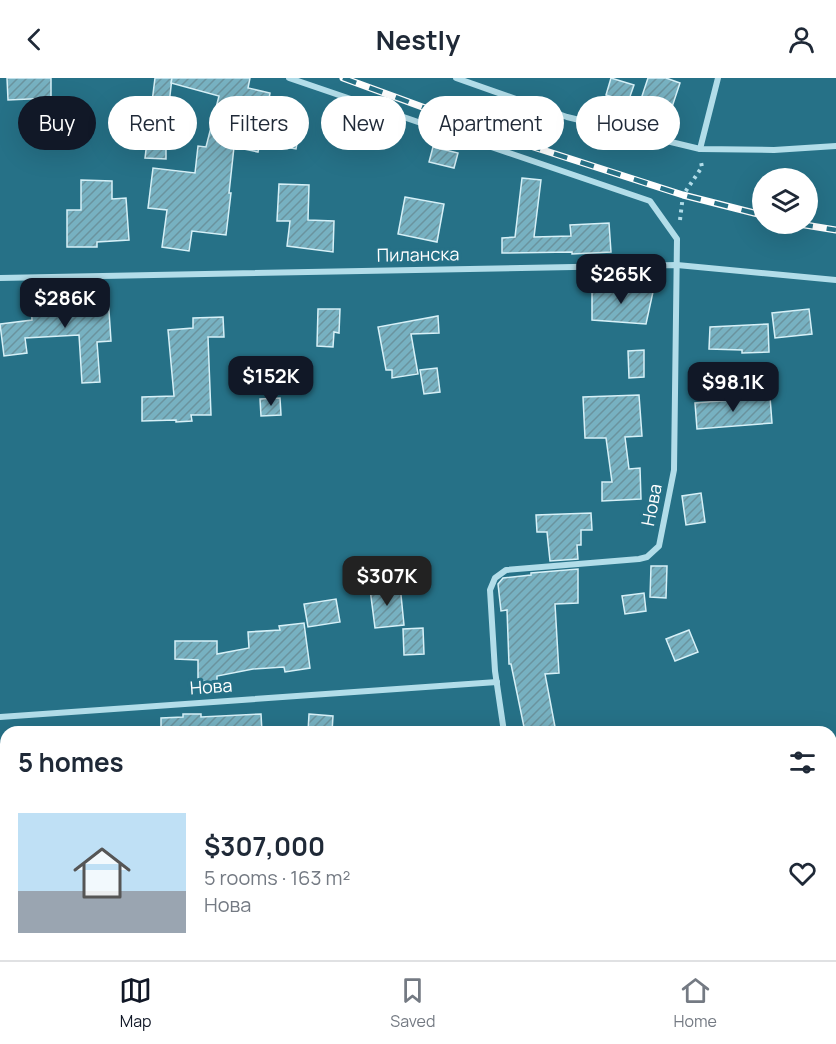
<!DOCTYPE html>
<html lang="en">
<head>
<meta charset="utf-8">
<style>
  body { margin:0; font-family:Manrope,sans-serif; background:#f2f2f3; color:#1f2937; height:100vh; display:flex; flex-direction:column; font-size:22px; white-space:nowrap }
  * { box-sizing:border-box; margin:0 }
  p { font-size:20px; color:#747a83 }
  .icon { flex:none; width:33px; height:33px; fill:none; stroke:currentColor; stroke-width:2; stroke-linecap:round; stroke-linejoin:round }
  .map { position:relative; flex:1; overflow:hidden }
  .details { position:absolute; left:0px; top:648px; width:837px; height:234px; display:flex; flex-direction:column; background:#fff; border-radius:18px 18px 0 0; box-shadow:0 6px 24px #0002 }
  .details>* { flex:none }
  .top-card { position:absolute; left:18px; top:18px; width:801px; height:54px; display:flex; gap:12px }
  .controls { position:absolute; left:752px; top:90px; display:grid; gap:12px }
  .controls a { display:grid; place-items:center; width:66px; height:66px; border-radius:50%; background:#fff; box-shadow:0 6px 24px #0002; font-size:30px }
  .price { position:absolute; translate:-50% -51px; padding:0 14px; border-radius:12px; background:#111827; color:#fff; font-size:20px; line-height:39px; filter:drop-shadow(0 2px 3px #0008) }
  .price::after { content:''; position:absolute; left:50%; top:36px; width:18px; height:14px; margin-left:-9px; background:inherit; clip-path:polygon(0 0,100% 0,50% 100%) }
  .price.active { background:#222; color:#fff }
  ul { padding:0; list-style:none }
  li { display:flex; align-items:center; gap:18px; height:150px; padding:0 18px }
  li span { display:grid; place-items:center; flex:none; width:168px; height:120px; border-radius:0px; color:#555 }
  li>.icon { margin-inline-start:auto }
  span .icon { width:72px; height:72px; fill:#fffc; stroke-width:1 }
  li b { font-size:26px }
  h2 { display:flex; justify-content:space-between; align-items:center; height:72px; padding:0 18px; font-size:26px }
  .tag { padding:0 21px; border-radius:27px; background:#fff; box-shadow:0 6px 24px #0002; font-size:21px; line-height:54px }
  .tag.active { background:#111827; color:#fff }
  header { display:flex; justify-content:space-between; align-items:center; height:78px; padding:0 18px; background:#fff; font-size:27px; font-weight:700 }
  .tabs { display:flex; justify-content:space-around; align-items:center; height:84px; border-top:2px solid #e0e1e3; background:#fff; font-size:16px; color:#747a83 }
  .tabs a { display:grid; justify-items:center; gap:3px }
  .tabs .active { color:#111827 }
  .map>svg:first-child { display:block }
  .building { fill:url(#building-hatch); stroke:#d6f0f7; stroke-width:1.5 }
  .lines { fill:none; stroke-linecap:round; stroke-linejoin:round }
  .path { stroke:#b2dde9; stroke-width:4; stroke-dasharray:3 4.5; stroke-linecap:butt }
  .minor { stroke:#b2dde9; stroke-width:6 }
  .rail-casing { stroke:#fff; stroke-width:7 }
  .rail { stroke:#267187; stroke-width:4.5; stroke-dasharray:14; stroke-linecap:butt }
  .labels { text-anchor:middle; stroke-width:6; stroke-linejoin:round; paint-order:stroke }
  .street-label { font-size:18px; fill:#fff; stroke:#267187 }
</style>
</head>
<body>
<header><svg class="icon" aria-label="back" viewBox="0 0 24 24"><path d="M15 5l-7 7 7 7"/></svg>Nestly<svg class="icon" aria-label="person" viewBox="0 0 24 24"><circle cx="12" cy="8" r="4"/><path d="M4 21q1-7 8-7t8 7"/></svg></header>
<div class="map">
<svg width="836" height="882" viewBox="0 0 836 882">
  <defs>
    <pattern id="building-hatch" width="6" height="6" patternUnits="userSpaceOnUse" patternTransform="scale(1.5)"><rect width="6" height="6" fill="#77b1c1"/><path d="M-1 1l2-2M0 6l6-6M5 7l2-2" fill="none" stroke="#6a939e"/></pattern>
  </defs>
  <rect width="100%" height="100%" fill="#267187"/>
  <g class="building">
    <polygon points="7,0 51,0 51,20 8,22"/>
    <polygon points="155,0 172,0 166,52 166,81 145,80"/>
    <polygon points="172,0 250,0 248,10 270,15 267,32 302,38 296,71 260,65 258,74 234,69 229,115 231,115 226,157 192,153 189,173 162,169 167,132 148,130 153,90 195,95 198,68 206,69 219,18 171,5"/>
    <polygon points="611,0 634,7 628,24 606,17"/>
    <polygon points="648,0 666,0 680,5 671,32 641,21"/>
    <polygon points="433,69 458,75 454,90 429,84"/>
    <polygon points="522,100 541,102 534,159 571,158 570,147 609,145 611,174 572,176 572,174 502,175 502,160 515,159"/>
    <polygon points="81,102 112,103 112,121 126,120 129,162 97,164 97,169 67,169 67,132 81,132"/>
    <polygon points="279,106 309,107 308,142 334,143 333,174 287,168 290,143 277,143"/>
    <polygon points="405,119 444,126 437,164 398,156"/>
    <polygon points="592,208 653,214 646,246 592,242"/>
    <polygon points="108,218 111,263 97,264 100,304 82,305 79,257 25,260 27,275 4,278 0,246 32,242 31,223"/>
    <polygon points="318,231 340,231 339,255 334,254 333,269 317,268"/>
    <polygon points="809,231 812,256 775,260 772,235"/>
    <polygon points="438,238 439,255 411,256 418,296 392,300 392,292 386,292 378,249"/>
    <polygon points="223,239 224,259 208,259 211,337 191,337 192,343 176,344 176,342 142,343 142,319 174,318 168,252 193,250 193,240"/>
    <polygon points="768,246 769,274 742,275 742,272 709,271 710,249"/>
    <polygon points="644,272 644,299 629,300 628,273"/>
    <polygon points="437,290 440,314 424,316 420,292"/>
    <polygon points="639,317 642,358 625,359 629,391 640,390 641,421 602,423 602,404 612,404 606,360 585,360 583,319"/>
    <polygon points="770,319 772,345 697,351 695,325"/>
    <polygon points="280,320 281,337 261,338 260,321"/>
    <polygon points="701,415 705,444 686,447 682,418"/>
    <polygon points="591,435 592,452 581,452 581,467 577,467 578,481 550,483 547,454 537,454 536,437"/>
    <polygon points="651,488 667,488 666,520 650,519"/>
    <polygon points="578,491 578,525 555,526 559,595 545,596 556,654 525,654 511,586 509,586 507,532 501,533 498,506 503,500 531,497 531,495"/>
    <polygon points="400,507 404,547 375,550 370,511"/>
    <polygon points="644,515 646,533 625,536 622,518"/>
    <polygon points="336,521 340,544 308,549 304,526"/>
    <polygon points="304,545 310,590 285,594 284,589 253,591 217,598 217,604 198,603 198,582 175,581 175,563 217,563 217,576 249,570 248,554 280,552 279,548"/>
    <polygon points="423,550 424,576 404,577 403,551"/>
    <polygon points="689,552 698,574 675,583 666,561"/>
    <polygon points="183,636 201,636 201,639 261,636 262,654 161,654 161,640 183,639"/>
    <polygon points="309,636 333,638 332,654 308,654"/>
  </g>
  <g class="lines">
    <polyline class="path" points="680,142 683,117 702,89 701,84"/>
    <g class="minor">
      <polyline points="289,0 650,123 677,161 674,392 659,468 647,479 639,481 506,492 495,500 490,512 495,593 504,654"/>
      <polyline points="456,0 567,39 700,71 774,72 836,68"/>
      <polyline points="700,71 718,0"/>
      <polyline points="0,200 677,187 836,202"/>
      <polyline points="0,639 497,604"/>
      <polyline points="535,876 536,882"/>
    </g>
    <g class="rail-casing">
      <g id="rail">
        <polyline points="343,0 521,65 683,117 762,137"/>
        <polyline points="799,146 836,152"/>
      </g>
    </g>
    <use href="#rail" class="rail"/>
  </g>
  <g class="labels">
    <g class="street-label">
      <text transform="translate(418 177) rotate(-1)" y="6">Пиланска</text>
      <text transform="translate(652 427) rotate(-79)" y="6">Нова</text>
      <text transform="translate(211 609) rotate(-4)" y="6">Нова</text>
    </g>
  </g>
</svg>
<div class="controls">
<a><svg class="icon" aria-label="layers" viewBox="0 0 24 24"><path d="M12 4l9 5-9 5-9-5zM3 14l9 5 9-5"/></svg></a>
</div>
<b class="price" style="left:621px;top:227px">$265K</b>
<b class="price" style="left:65px;top:251px">$286K</b>
<b class="price" style="left:271px;top:329px">$152K</b>
<b class="price" style="left:733px;top:335px">$98.1K</b>
<b class="price active" style="left:387px;top:529px">$307K</b>
<div class="top-card">
<a class="tag active">Buy</a>
<a class="tag">Rent</a>
<a class="tag">Filters</a>
<a class="tag">New</a>
<a class="tag">Apartment</a>
<a class="tag">House</a>
</div>
<section class="details">
<h2>5 homes<svg class="icon" aria-label="filters" viewBox="0 0 24 24"><path d="M4 7h16M4 17h16"/><circle cx="9" cy="7" r="2"/><circle cx="15" cy="17" r="2"/></svg></h2>
<ul>
<li><span style="background:linear-gradient(#bfe0f5 65%,#9aa5b1 0)"><svg class="icon" aria-label="home" viewBox="0 0 24 24"><path d="M3 11l9-7 9 7M6 9v11h12V9"/></svg></span><div><b>$307,000</b><p>5 rooms · 163 m²</p><p>Нова</p></div><svg class="icon" aria-label="heart" viewBox="0 0 24 24"><path d="M12 20l-8-8c-3-5 5-10 8-4 3-6 11-1 8 4z"/></svg></li>
</ul>
</section>
</div>
<nav class="tabs">
<a class="active"><svg class="icon" aria-label="map" viewBox="0 0 24 24"><path d="M3 6l6-2 6 2 6-2v14l-6 2-6-2-6 2zM9 4v14M15 6v14"/></svg>Map</a>
<a><svg class="icon" aria-label="saved" viewBox="0 0 24 24"><path d="M7 4h10v16l-5-4-5 4z"/></svg>Saved</a>
<a><svg class="icon" aria-label="home" viewBox="0 0 24 24"><path d="M3 11l9-7 9 7M6 9v11h12V9"/></svg>Home</a>
</nav>
</body>
</html>
